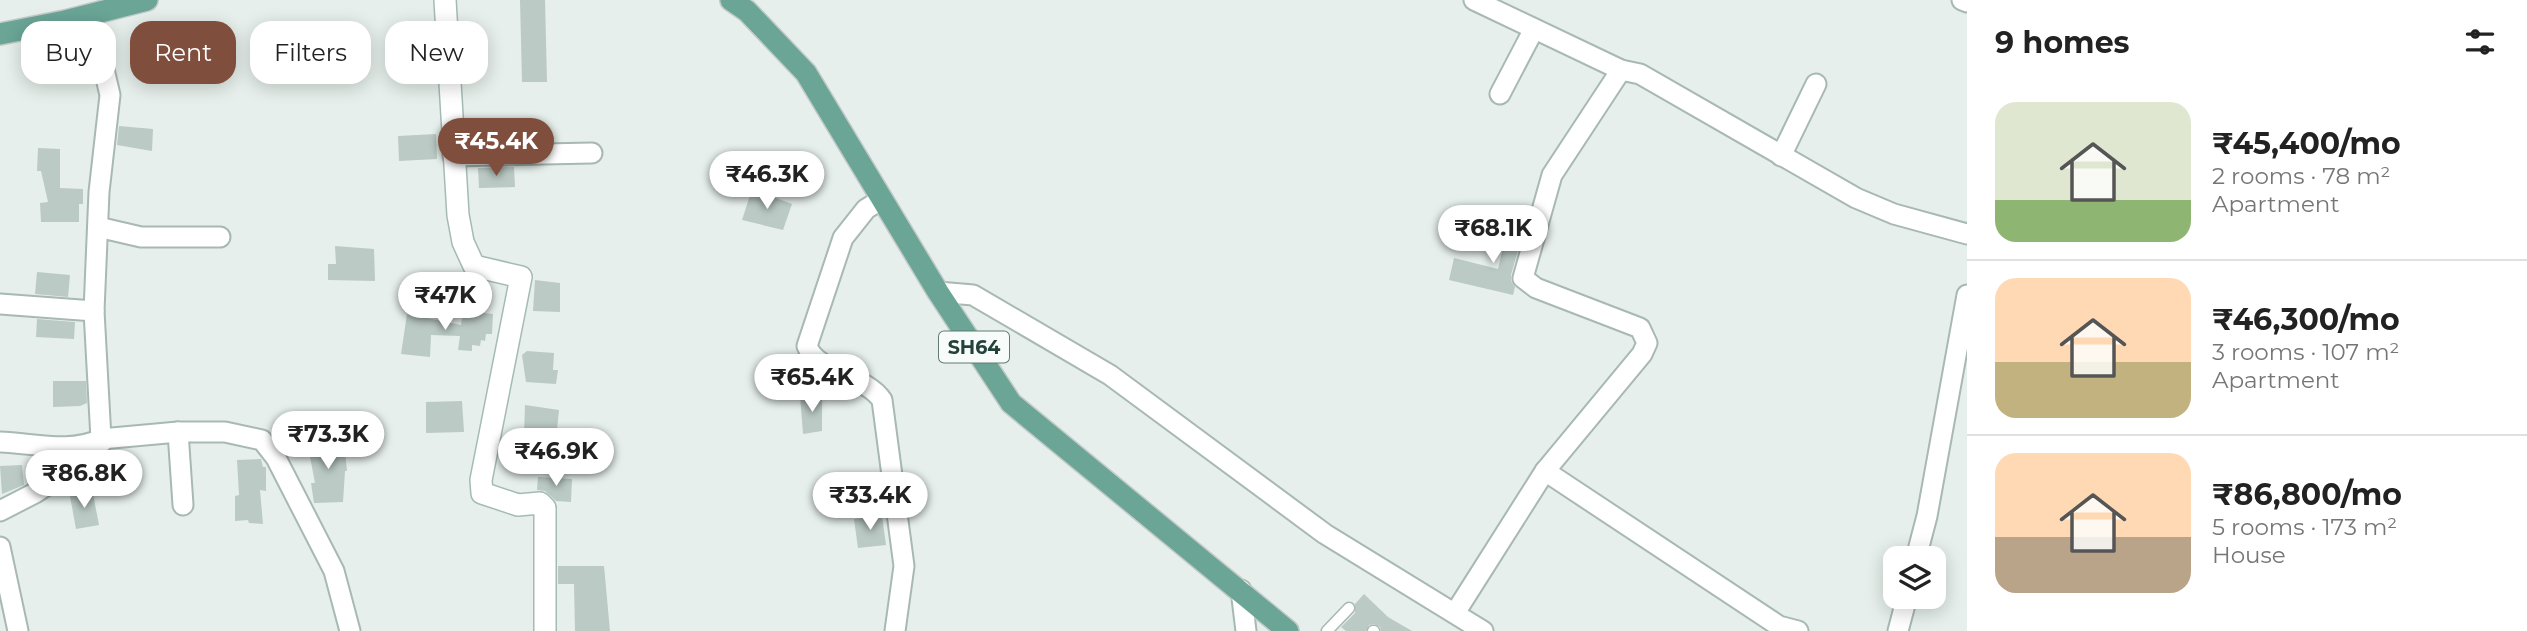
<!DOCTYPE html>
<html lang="en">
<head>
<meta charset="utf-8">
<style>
  body { margin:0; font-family:Montserrat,sans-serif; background:#f2f2f2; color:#222; height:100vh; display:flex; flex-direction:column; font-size:26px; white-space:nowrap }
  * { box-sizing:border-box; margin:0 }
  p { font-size:23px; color:#767676 }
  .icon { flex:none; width:38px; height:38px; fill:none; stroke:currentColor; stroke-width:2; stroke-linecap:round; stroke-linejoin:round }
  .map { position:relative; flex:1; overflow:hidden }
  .details { display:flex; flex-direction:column; background:#fff; width:560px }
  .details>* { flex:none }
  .banner { position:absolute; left:21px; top:21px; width:665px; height:63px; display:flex; gap:14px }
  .tools { position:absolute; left:1883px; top:546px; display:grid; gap:14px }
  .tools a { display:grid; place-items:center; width:63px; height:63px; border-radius:14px; background:#fff; box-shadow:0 4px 18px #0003; font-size:35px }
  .price { position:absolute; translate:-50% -60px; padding:0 16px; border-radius:24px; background:#fff; color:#222; font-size:23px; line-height:46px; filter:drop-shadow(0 2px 4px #0008) }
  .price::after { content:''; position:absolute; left:50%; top:42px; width:21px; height:16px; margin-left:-10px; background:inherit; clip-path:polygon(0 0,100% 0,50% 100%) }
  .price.selected { background:#804e3d; color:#fff }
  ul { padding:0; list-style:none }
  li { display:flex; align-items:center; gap:21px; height:175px; padding:0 28px }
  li+li { border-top:2px solid #e0e0e0 }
  li span { display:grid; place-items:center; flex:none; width:196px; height:140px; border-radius:21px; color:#555 }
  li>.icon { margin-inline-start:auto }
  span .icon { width:84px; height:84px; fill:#fffc; stroke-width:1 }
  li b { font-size:30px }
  h2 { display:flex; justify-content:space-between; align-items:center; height:84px; padding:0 28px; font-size:30px }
  .tag { padding:0 24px; border-radius:21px; background:#fff; box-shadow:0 4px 18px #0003; font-size:24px; line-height:63px }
  .tag.selected { background:#804e3d; color:#fff }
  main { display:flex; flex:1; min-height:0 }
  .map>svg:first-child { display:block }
  .building { fill:#bbcac4 }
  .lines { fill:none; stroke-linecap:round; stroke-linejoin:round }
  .lane-casing { stroke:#a8b8b2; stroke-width:13 }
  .street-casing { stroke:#a8b8b2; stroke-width:23 }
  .secondary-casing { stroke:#a4bbb3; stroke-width:24 }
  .primary-casing { stroke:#c2cac8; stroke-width:24 }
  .lane { stroke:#fff; stroke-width:10 }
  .street { stroke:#fff; stroke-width:19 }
  .secondary { stroke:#fff; stroke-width:21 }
  .primary { stroke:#6aa596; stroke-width:21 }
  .labels { text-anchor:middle; stroke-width:5; stroke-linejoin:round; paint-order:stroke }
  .shield { fill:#f7fbf9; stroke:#637a73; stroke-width:2 }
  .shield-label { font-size:19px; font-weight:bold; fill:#24423a }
</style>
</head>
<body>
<main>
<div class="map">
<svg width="1967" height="631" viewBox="0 0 1967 631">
  <rect width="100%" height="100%" fill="#e6efeb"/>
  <g class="building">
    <polygon points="520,0 545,0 547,82 522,82"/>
    <polygon points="119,126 153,129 152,151 117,145"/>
    <polygon points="436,134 437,159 399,161 398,136"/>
    <polygon points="38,148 60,149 60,188 83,189 83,204 79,204 79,222 41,222 40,203 48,202 41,171 37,171"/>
    <polygon points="514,167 515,187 479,188 478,168"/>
    <polygon points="752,189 792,204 783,230 742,220"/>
    <polygon points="1510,218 1526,222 1511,275 1511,281 1515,287 1513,295 1449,280 1454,258 1498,269"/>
    <polygon points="335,246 374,249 375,281 328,280 328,264 336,264"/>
    <polygon points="37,272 70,275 68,297 35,294"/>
    <polygon points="535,280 560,283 560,312 533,311"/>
    <polygon points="463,311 493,314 492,334 486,334 485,341 481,340 480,346 472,345 472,351 458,350 460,336 431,335 430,357 401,354 407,314 461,325"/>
    <polygon points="37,319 75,322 74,339 36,337"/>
    <polygon points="527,351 554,353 553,370 558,370 556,384 526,382 522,355"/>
    <polygon points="53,381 86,381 87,403 80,406 53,407"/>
    <polygon points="800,395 822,396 822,431 803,434"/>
    <polygon points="462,401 464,432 426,433 426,402"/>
    <polygon points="525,405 559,410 556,440 524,436"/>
    <polygon points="307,441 344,441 347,471 345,471 343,502 314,503 311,483 315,483"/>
    <polygon points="261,459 263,467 266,467 266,491 260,490 263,524 249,523 248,520 235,521 235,496 239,495 237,460"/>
    <polygon points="22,465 24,485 2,494 0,466"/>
    <polygon points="538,477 572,479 571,502 556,501 545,491 537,490"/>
    <polygon points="92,489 99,525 76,529 70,496"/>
    <polygon points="882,516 886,545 858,548 854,519"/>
    <polygon points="558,566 604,566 610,631 575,631 574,584 558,584"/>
    <polygon points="1364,594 1388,617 1412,631 1381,631 1380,627 1374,624 1369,625 1366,631 1346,631 1341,627 1355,613 1355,604"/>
  </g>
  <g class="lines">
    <g class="lane-casing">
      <g id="lane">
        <polyline points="1327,631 1349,608"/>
        <polyline points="1373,631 1374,631"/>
      </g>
    </g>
    <g class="street-casing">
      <g id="street">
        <polyline points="1474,0 1621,70 1640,74 1856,198 1894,214 1967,234"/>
        <polyline points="1962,0 1967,2"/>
        <polyline points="85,16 102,61 110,95 99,192 94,311 101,439 178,432 225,432 262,440 276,458 334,571 350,631"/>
        <polyline points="1500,94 1534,29"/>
        <polyline points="453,156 592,153"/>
        <polyline points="1781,156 1816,84"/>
        <path d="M 882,199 L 866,209 L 843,238 L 807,346 C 817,373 865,375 882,400 L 904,566 L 895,631"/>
        <polyline points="98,227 141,237 220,237"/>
        <polyline points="938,292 973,295 1110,375 1325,534 1483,631"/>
        <polyline points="0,304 94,311"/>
        <polyline points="178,432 183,505"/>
        <path d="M 0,442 C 34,443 69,454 101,439"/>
        <polyline points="1545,471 1779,626 1798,631"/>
        <polyline points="0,511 35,493 78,465 104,440"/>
        <polyline points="0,547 18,631"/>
        <polyline points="1916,558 1927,516 1967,295"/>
        <polyline points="1241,590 1246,631"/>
        <polyline points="1455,613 1545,471 1642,354 1647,343 1640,328 1536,288 1523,278 1552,175 1621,70"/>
        <polyline points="1898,631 1907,597"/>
      </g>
    </g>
    <g class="secondary-casing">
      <polyline id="secondary" points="445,0 458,215 463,242 474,266 521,277 481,480 482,493 518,505 540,503 545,508 545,631"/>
    </g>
    <g class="primary-casing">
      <g id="primary">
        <polyline points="731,0 747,11 806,73 938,292 1011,403 1288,631"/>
        <polyline points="0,34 65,21 147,0"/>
      </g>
    </g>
    <use href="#lane" class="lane"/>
    <use href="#street" class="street"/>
    <use href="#secondary" class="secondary"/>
    <use href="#primary" class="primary"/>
  </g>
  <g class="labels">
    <rect class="shield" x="939" y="331.5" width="70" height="31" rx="5"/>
    <g class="shield-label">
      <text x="974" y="354">SH64</text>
    </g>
  </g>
</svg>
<div class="tools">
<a><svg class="icon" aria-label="layers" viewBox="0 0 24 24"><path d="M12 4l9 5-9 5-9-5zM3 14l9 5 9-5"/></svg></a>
</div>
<b class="price selected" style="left:496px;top:178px">₹45.4K</b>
<b class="price" style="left:767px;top:211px">₹46.3K</b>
<b class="price" style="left:1493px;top:265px">₹68.1K</b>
<b class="price" style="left:445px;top:332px">₹47K</b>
<b class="price" style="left:812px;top:414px">₹65.4K</b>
<b class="price" style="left:328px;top:471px">₹73.3K</b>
<b class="price" style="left:556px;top:488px">₹46.9K</b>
<b class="price" style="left:84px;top:510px">₹86.8K</b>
<b class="price" style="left:870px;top:532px">₹33.4K</b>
<div class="banner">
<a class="tag">Buy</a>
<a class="tag selected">Rent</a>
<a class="tag">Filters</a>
<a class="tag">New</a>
</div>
</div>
<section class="details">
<h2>9 homes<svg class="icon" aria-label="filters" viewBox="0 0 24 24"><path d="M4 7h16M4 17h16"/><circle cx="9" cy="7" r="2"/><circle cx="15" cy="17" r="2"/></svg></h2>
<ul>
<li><span style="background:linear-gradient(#dfe7d0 70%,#8fb573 0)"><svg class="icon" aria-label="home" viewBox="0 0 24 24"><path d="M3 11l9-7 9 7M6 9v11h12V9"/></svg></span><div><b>₹45,400/mo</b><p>2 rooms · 78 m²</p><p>Apartment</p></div></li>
<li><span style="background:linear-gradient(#ffd9b3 60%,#c2b280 0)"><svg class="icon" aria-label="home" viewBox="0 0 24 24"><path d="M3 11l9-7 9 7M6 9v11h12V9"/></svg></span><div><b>₹46,300/mo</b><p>3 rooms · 107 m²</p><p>Apartment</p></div></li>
<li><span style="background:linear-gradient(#ffd9b3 60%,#b9a48a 0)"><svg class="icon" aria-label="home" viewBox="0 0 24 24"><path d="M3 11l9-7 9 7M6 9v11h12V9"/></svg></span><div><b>₹86,800/mo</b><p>5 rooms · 173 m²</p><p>House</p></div></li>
</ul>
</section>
</main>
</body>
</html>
